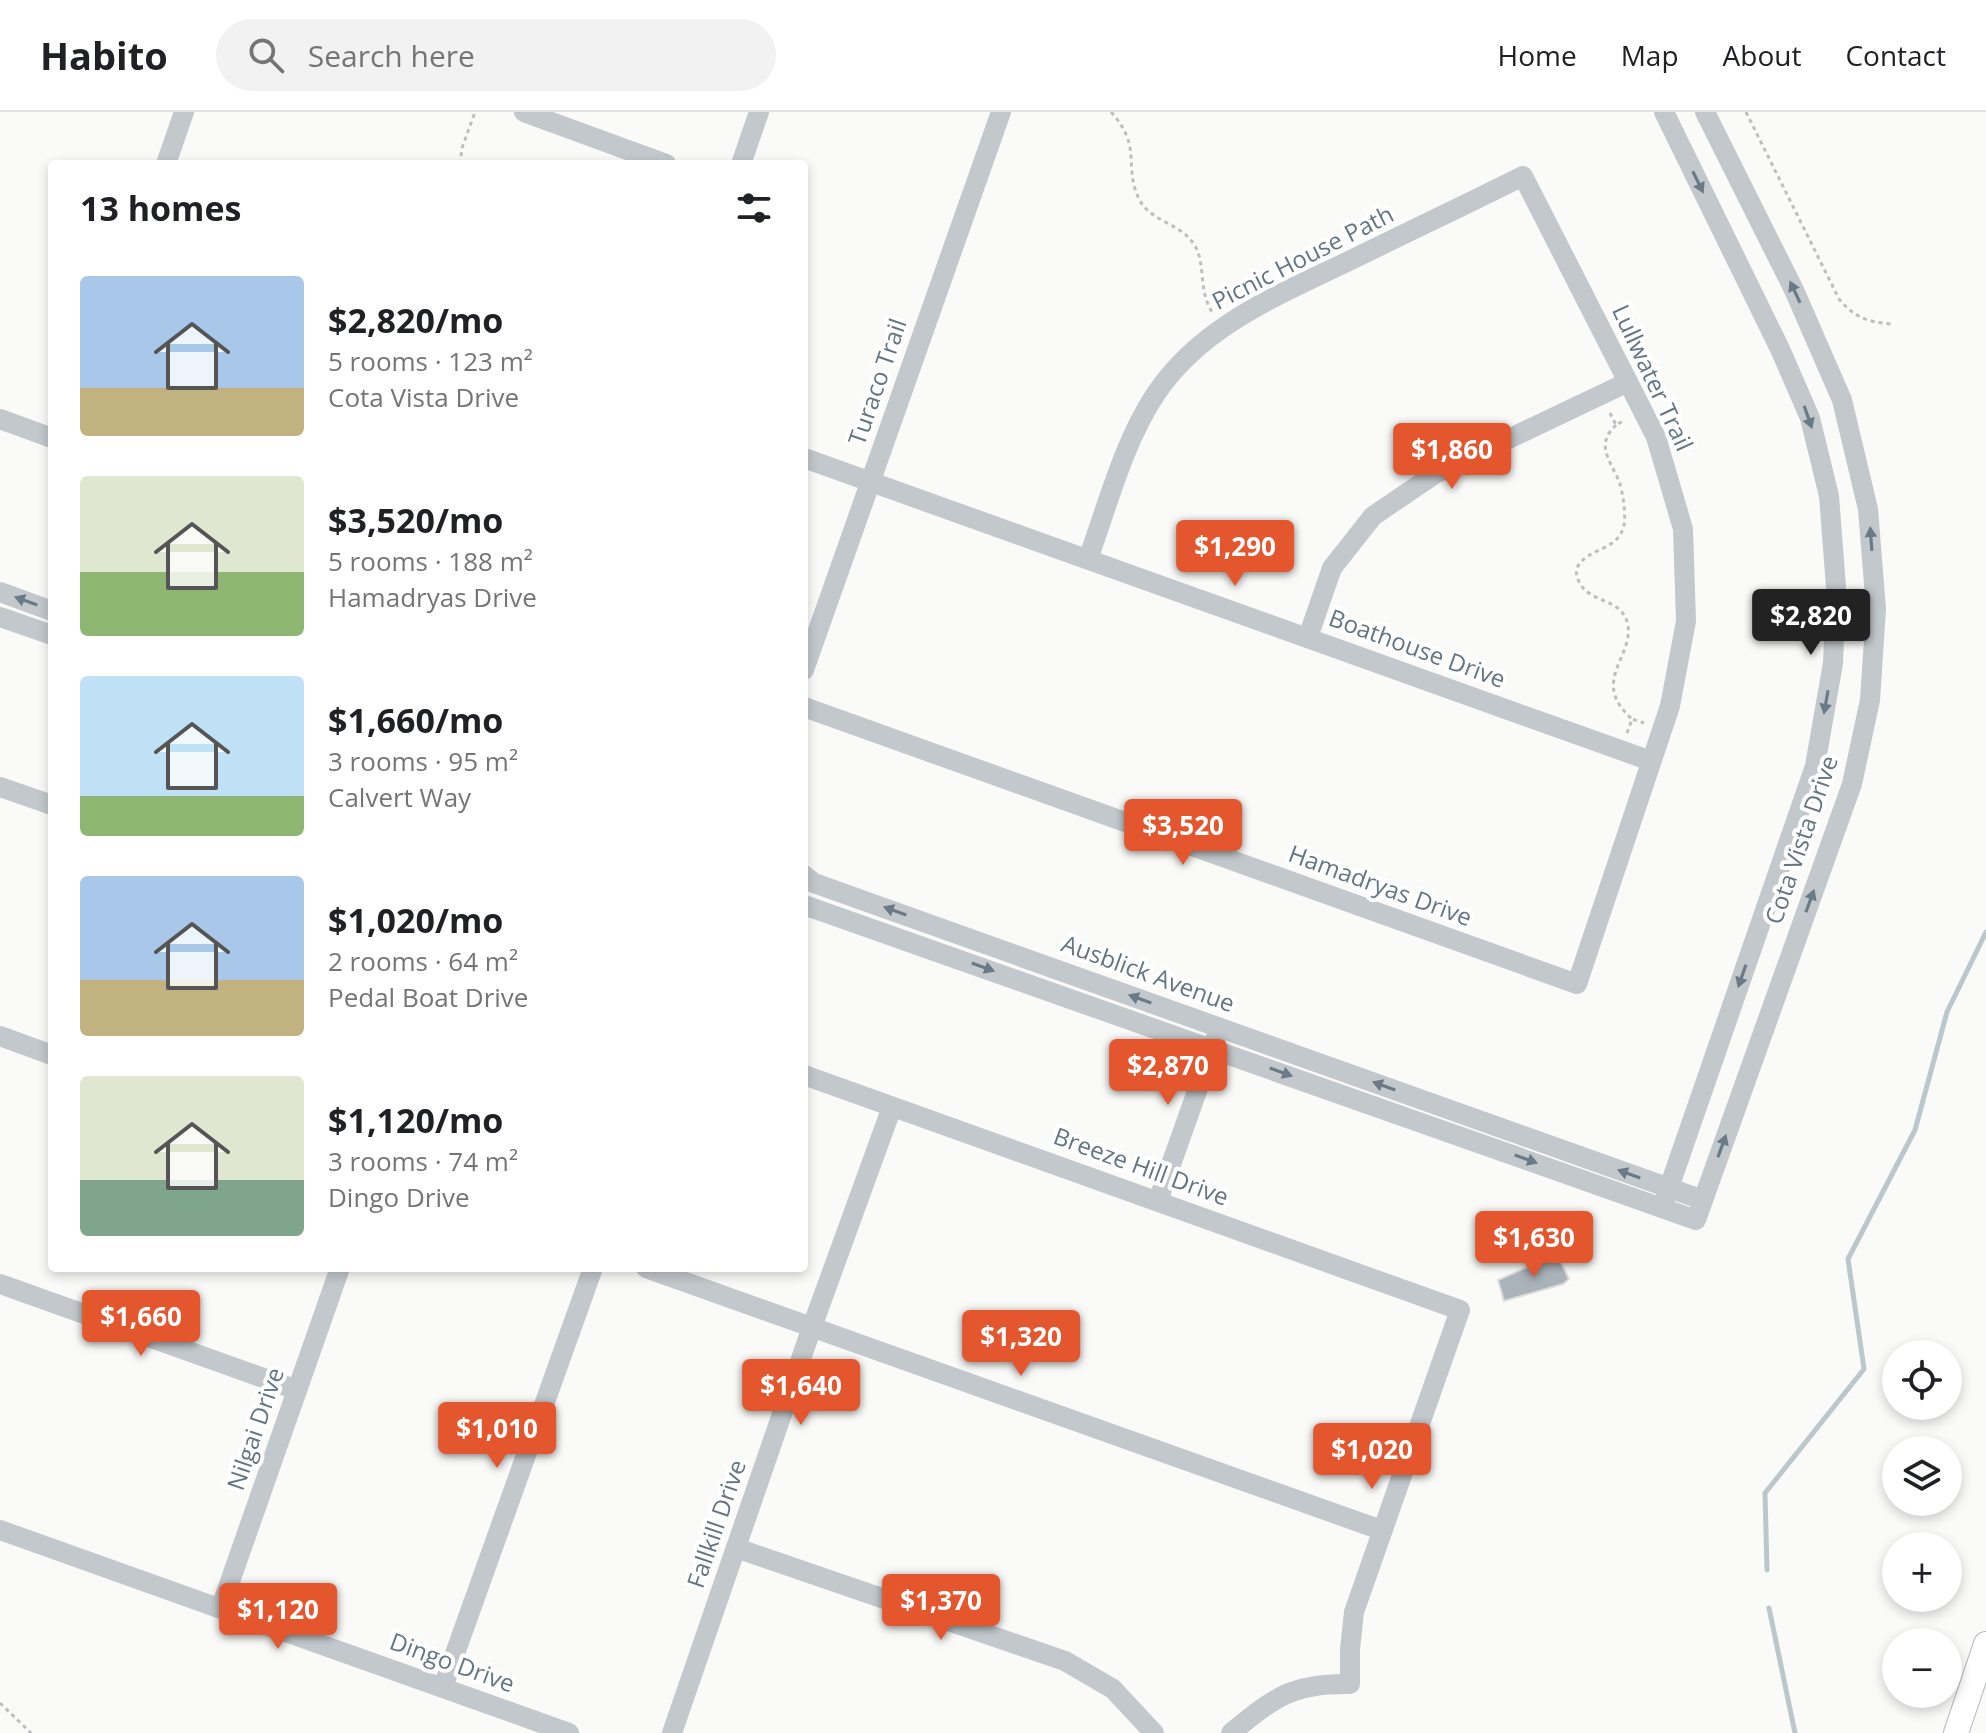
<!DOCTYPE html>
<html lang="en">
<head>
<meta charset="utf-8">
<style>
  body { margin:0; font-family:"Open Sans",sans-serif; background:#f2f2f2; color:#202124; height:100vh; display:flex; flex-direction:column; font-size:30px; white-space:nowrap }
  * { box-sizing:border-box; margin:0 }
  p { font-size:26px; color:#757577 }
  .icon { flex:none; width:44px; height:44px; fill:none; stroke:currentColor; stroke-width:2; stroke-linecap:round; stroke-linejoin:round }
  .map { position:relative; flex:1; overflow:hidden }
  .details { position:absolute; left:48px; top:48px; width:760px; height:1112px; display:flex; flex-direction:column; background:#fff; border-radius:8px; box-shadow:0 4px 12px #0003 }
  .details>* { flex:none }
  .controls { position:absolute; left:1882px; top:1228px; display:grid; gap:16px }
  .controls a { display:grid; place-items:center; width:80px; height:80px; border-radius:50%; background:#fff; box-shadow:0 4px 12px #0003; font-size:40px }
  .price { position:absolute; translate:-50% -68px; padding:0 18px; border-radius:8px; background:#e4572e; color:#fff; font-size:26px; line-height:52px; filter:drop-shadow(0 2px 4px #0008) }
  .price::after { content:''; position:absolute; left:50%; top:48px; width:24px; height:18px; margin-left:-12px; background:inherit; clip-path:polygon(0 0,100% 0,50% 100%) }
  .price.current { background:#222; color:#fff }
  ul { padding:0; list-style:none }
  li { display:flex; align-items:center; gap:24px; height:200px; padding:0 32px }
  li span { display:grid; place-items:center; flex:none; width:224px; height:160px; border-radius:8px; color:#555 }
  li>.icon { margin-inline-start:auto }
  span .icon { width:96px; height:96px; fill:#fffc; stroke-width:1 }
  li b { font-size:34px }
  h2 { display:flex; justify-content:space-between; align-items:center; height:96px; padding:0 32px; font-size:34px }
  header { display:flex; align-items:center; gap:48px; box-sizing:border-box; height:112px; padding:0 40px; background:#fff; border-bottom:2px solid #e0e0e0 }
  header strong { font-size:38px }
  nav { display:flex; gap:44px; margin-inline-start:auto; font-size:28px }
  .search { width:560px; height:72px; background:#f2f2f2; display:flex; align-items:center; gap:20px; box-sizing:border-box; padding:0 28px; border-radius:44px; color:#757577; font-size:30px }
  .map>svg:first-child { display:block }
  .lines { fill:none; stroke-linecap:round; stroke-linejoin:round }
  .stream { stroke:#bbc7cb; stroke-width:5 }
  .building { fill:#aab3b9; stroke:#dcdcda; stroke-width:2 }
  .major-casing { stroke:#b5babe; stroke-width:26 }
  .path { stroke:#bbbfc2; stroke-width:3; stroke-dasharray:4 4; stroke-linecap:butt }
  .minor { stroke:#c3c8cc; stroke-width:20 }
  .major { stroke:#fff; stroke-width:24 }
  .oneway { fill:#6a7a87 }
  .labels { text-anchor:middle; stroke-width:8; stroke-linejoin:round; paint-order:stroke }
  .street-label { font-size:24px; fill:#657683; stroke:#fff }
</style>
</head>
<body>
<header>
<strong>Habito</strong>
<div class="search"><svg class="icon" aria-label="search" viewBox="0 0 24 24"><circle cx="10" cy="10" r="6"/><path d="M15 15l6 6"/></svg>Search here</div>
<nav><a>Home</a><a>Map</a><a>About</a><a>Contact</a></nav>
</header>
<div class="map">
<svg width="1986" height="1621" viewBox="0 0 1986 1621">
  <rect width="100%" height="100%" fill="#fafaf8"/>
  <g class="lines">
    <g class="stream">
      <polyline points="1767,1458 1765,1381 1864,1257 1848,1147 1915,1018 1947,900 1986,820"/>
      <polyline points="1769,1496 1795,1621"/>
    </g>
  </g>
  <polygon class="building" points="1557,1142 1569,1167 1563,1172 1504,1189 1498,1168"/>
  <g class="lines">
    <g class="major-casing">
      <polyline id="major" points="1956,1621 1986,1532"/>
    </g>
    <g class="path">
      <path d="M 1111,0 C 1143,35 1123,54 1139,87 C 1150,110 1182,111 1195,134 C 1206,153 1198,178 1212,200"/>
      <path d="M 1746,0 L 1839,187 C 1854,205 1867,210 1891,212"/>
      <polyline points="460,52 462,36 475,0"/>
      <polyline points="1610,301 1616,313 1625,308"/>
      <path d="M 1616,313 C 1595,333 1610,348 1619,369 C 1623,381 1626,401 1624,413 C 1619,440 1585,435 1576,458 C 1579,495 1623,481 1628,514 C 1633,545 1590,570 1632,607"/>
      <polyline points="1627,621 1632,607 1644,611"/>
      <polyline points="0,1591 31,1621"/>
    </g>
    <g class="minor">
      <polyline points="524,0 666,52"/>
      <polyline points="166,52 184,0"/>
      <polyline points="741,52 759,0"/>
      <polyline points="0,307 52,326"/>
      <polyline points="804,346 1651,649"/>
      <polyline points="0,480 52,499"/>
      <polyline points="0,505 52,523"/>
      <polyline points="1308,525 1332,456 1373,404 1435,362 1628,270"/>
      <polyline points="804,558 1001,0"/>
      <path d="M 804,595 L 1577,872 L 1670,594 L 1686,509 L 1683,417 L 1656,325 L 1523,64 C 1467,92 1410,119 1353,147 C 1281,182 1201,213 1155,283 C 1123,332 1108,392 1088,447"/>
      <polyline points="0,675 52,693"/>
      <polyline points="804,763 814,771 1703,1088"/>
      <polyline points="804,793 1696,1108 1852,672 1870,588 1876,497 1868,397 1842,288 1794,178 1705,0"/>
      <polyline points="0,924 52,943"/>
      <path d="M 804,963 L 1460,1198 L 1354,1500 L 1350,1537 L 1350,1572 C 1292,1571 1275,1585 1231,1621"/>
      <polyline points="1158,1089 1217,923"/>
      <polyline points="1662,1096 1815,654 1833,551 1836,475 1829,384 1810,306 1780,237 1664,0"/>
      <polyline points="646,1156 1381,1418"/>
      <polyline points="0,1172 297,1278"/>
      <polyline points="0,1418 569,1621"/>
      <polyline points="736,1436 1065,1549 1113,1577 1154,1621"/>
      <polyline points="221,1495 340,1156"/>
      <polyline points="443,1575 593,1156"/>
      <polyline points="672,1621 812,1215 892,995"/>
    </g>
    <use href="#major" class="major"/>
  </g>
  <defs><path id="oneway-solid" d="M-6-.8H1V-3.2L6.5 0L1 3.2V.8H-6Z" transform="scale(2)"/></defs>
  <g class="oneway">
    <use href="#oneway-solid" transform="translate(1698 70) rotate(64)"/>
    <use href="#oneway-solid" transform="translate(1795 180) rotate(-115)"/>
    <use href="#oneway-solid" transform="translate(1808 305) rotate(71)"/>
    <use href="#oneway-solid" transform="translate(1871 427) rotate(-94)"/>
    <use href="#oneway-solid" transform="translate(26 489) rotate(-160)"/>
    <use href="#oneway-solid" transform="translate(1826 590) rotate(100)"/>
    <use href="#oneway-solid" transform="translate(1810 789) rotate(-70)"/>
    <use href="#oneway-solid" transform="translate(895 799) rotate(-160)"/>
    <use href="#oneway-solid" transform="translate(983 855) rotate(20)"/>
    <use href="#oneway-solid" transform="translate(1742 864) rotate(109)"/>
    <use href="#oneway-solid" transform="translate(1140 887) rotate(-160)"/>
    <use href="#oneway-solid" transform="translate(1281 960) rotate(20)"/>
    <use href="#oneway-solid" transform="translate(1384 974) rotate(-160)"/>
    <use href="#oneway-solid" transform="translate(1722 1034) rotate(-70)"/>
    <use href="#oneway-solid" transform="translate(1526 1047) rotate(20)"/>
    <use href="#oneway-solid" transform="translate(1629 1062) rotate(-160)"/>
  </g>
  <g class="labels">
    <g class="street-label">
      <text transform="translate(1303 146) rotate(-27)" y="8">Picnic House Path</text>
      <text transform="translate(1652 266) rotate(65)" y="8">Lullwater Trail</text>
      <text transform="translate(878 270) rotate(-71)" y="8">Turaco Trail</text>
      <text transform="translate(1417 537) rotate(20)" y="8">Boathouse Drive</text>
      <text transform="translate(1802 728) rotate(-71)" y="8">Cota Vista Drive</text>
      <text transform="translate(1380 774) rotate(20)" y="8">Hamadryas Drive</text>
      <text transform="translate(1148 862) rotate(20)" y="8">Ausblick Avenue</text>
      <text transform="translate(1141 1055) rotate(20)" y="8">Breeze Hill Drive</text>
      <text transform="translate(256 1317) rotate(-71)" y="8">Nilgai Drive</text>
      <text transform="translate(717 1412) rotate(-71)" y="8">Fallkill Drive</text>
      <text transform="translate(452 1551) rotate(20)" y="8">Dingo Drive</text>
    </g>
  </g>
</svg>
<div class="controls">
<a><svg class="icon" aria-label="locate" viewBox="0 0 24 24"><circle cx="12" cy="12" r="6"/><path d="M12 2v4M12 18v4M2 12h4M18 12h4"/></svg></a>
<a><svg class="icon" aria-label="layers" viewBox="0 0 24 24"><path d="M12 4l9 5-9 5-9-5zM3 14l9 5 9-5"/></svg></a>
<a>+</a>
<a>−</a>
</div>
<b class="price" style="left:1452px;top:379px">$1,860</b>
<b class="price" style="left:1235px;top:476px">$1,290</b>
<b class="price current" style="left:1811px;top:545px">$2,820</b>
<b class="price" style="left:1183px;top:755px">$3,520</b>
<b class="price" style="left:1168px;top:995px">$2,870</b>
<b class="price" style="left:1534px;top:1167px">$1,630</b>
<b class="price" style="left:141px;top:1246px">$1,660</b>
<b class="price" style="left:1021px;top:1266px">$1,320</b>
<b class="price" style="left:801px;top:1315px">$1,640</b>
<b class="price" style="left:497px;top:1358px">$1,010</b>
<b class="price" style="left:1372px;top:1379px">$1,020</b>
<b class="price" style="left:941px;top:1530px">$1,370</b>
<b class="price" style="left:278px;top:1539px">$1,120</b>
<section class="details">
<h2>13 homes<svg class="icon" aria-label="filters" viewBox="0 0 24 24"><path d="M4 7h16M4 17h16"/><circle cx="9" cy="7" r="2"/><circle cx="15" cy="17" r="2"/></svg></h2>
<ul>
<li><span style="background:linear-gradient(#a9c7e8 70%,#c2b280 0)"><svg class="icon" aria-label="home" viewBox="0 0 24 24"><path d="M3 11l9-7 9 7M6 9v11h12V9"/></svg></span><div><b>$2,820/mo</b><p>5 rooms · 123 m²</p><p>Cota Vista Drive</p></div></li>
<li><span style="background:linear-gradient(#dfe7d0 60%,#8fb573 0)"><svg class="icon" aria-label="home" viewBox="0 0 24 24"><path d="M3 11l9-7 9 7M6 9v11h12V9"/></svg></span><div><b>$3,520/mo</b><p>5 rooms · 188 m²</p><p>Hamadryas Drive</p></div></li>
<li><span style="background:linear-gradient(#bfe0f5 75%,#8fb573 0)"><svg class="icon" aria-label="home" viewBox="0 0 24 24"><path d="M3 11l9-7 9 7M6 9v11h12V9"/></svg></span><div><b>$1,660/mo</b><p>3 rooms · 95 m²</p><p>Calvert Way</p></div></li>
<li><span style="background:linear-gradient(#a9c7e8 65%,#c2b280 0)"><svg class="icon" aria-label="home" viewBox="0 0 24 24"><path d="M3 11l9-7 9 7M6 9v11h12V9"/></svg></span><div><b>$1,020/mo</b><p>2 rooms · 64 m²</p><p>Pedal Boat Drive</p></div></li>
<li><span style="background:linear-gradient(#dfe7d0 65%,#7fa58c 0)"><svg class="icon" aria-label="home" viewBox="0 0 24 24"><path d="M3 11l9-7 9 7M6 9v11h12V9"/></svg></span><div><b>$1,120/mo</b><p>3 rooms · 74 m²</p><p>Dingo Drive</p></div></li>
</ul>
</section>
</div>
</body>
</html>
